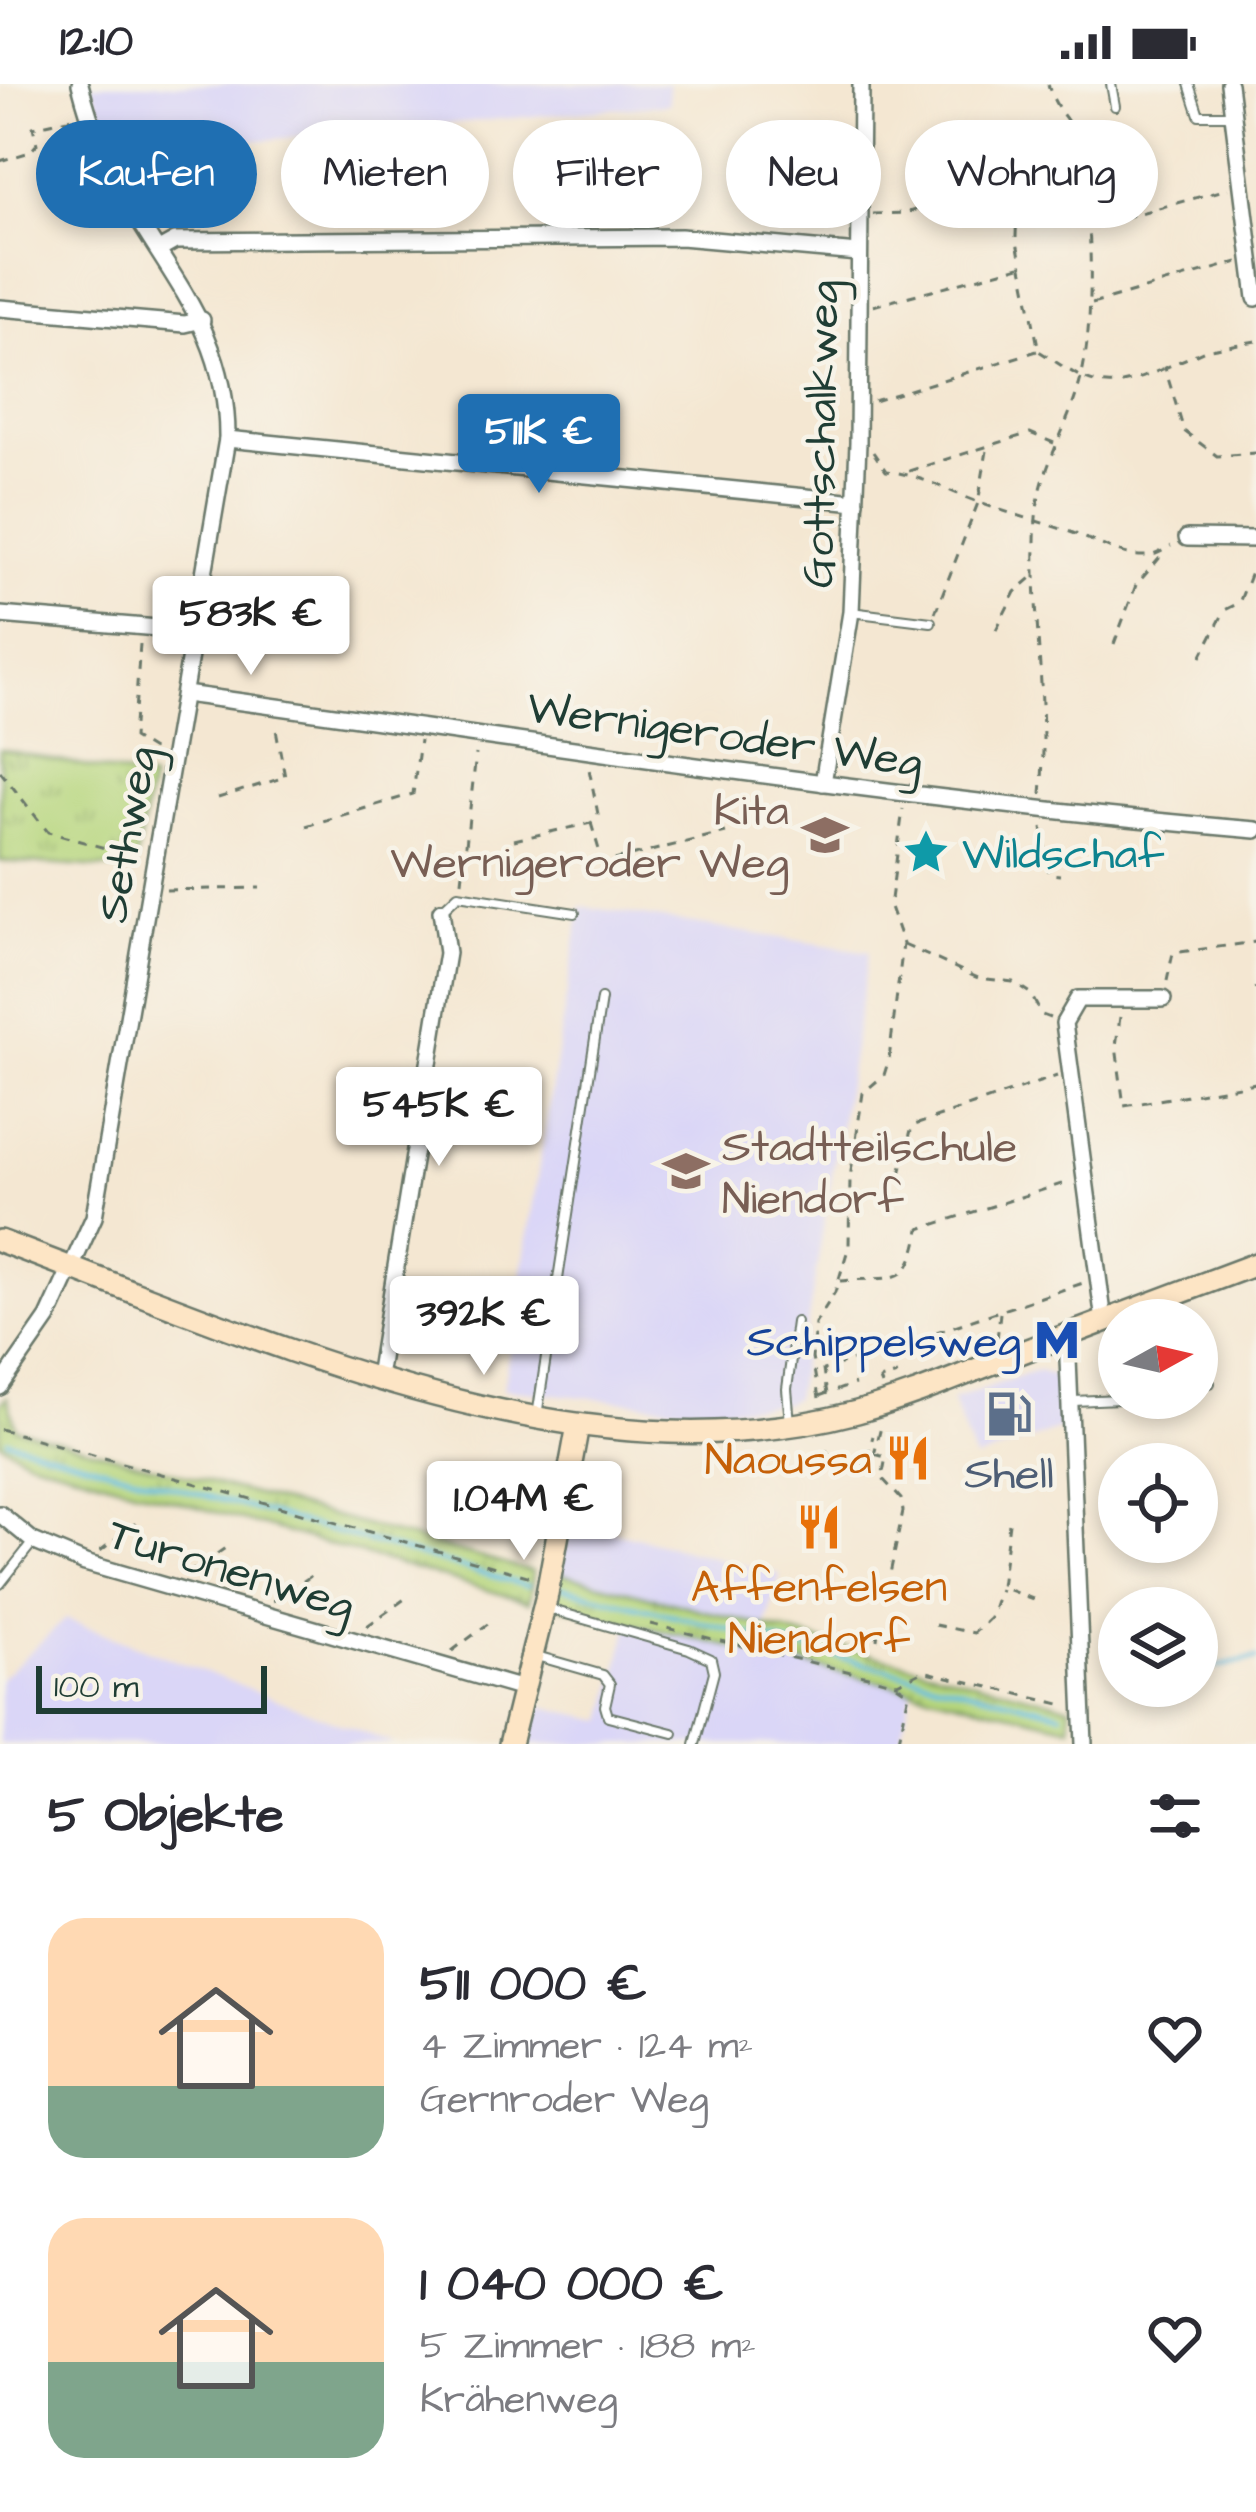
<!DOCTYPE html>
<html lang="de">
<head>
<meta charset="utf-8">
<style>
  body { margin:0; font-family:"Architects Daughter",sans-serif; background:#f7f7f7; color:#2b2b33; height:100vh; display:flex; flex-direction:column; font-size:45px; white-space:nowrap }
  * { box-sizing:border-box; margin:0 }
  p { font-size:39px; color:#7c7c81 }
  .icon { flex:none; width:66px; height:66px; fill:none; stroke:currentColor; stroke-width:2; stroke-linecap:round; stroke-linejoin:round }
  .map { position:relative; height:1660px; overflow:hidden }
  .details { display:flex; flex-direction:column; background:#fff; flex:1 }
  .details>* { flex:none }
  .guide { position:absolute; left:36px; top:36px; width:1185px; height:108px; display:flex; gap:24px }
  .needle { width:78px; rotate:82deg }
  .buttons { position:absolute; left:1098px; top:1215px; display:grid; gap:24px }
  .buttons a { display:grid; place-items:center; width:120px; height:120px; border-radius:50%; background:#fff; box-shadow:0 6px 18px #0003; font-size:60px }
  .scale { position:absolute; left:36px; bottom:30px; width:231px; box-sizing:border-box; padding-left:12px; border:6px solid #1f3d34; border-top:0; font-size:33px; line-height:42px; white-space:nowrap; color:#1f3d34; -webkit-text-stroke:9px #f7f3e8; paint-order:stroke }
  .price { position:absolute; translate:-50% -102px; padding:0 27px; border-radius:12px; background:#fff; color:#222; font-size:39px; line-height:78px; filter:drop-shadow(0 3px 6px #0008) }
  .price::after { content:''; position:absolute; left:50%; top:72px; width:36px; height:27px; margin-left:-18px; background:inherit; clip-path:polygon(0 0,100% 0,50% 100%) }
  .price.current { background:#1f6fb2; color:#fff }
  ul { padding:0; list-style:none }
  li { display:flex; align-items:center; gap:36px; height:300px; padding:0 48px }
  li span { display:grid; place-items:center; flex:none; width:336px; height:240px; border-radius:36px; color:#555 }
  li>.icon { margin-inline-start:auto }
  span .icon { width:144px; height:144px; fill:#fffc; stroke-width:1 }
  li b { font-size:51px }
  h2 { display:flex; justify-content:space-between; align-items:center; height:144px; padding:0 48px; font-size:51px }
  .tag { padding:0 42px; border-radius:54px; background:#fff; box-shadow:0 6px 18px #0003; font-size:42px; line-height:108px }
  .tag.current { background:#1f6fb2; color:#fff }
  .status { display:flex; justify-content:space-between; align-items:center; height:84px; padding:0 60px; background:#fff; direction:ltr }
  .status svg { height:33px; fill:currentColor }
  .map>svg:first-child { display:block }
  .built { fill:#dad6f7 }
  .grass { fill:url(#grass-tufts); stroke:#6a8a58; stroke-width:3 }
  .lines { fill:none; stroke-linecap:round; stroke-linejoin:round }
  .stream { stroke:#65bfe2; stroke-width:4.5 }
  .lane-casing { stroke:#6a786b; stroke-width:12 }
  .street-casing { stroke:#6a786b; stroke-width:20 }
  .secondary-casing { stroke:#6a786b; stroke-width:26 }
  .path { stroke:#6a786b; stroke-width:3; stroke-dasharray:9 9; stroke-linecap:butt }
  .lane { stroke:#fff; stroke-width:8 }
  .street { stroke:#fff; stroke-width:15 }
  .secondary { stroke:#fde5c5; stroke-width:21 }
  .labels { text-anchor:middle; stroke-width:9; stroke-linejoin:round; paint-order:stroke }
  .street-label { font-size:45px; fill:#1f3d34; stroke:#f7f3e8 }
  .education-label { font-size:45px; fill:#785e54; stroke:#f7f3e8; text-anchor:end }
  .culture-label { font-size:45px; fill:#0d838f; stroke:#f7f3e8; text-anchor:start }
  .transit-label { font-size:45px; fill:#164399; stroke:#f7f3e8; text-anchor:end }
  .food-label { font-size:45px; fill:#c56008; stroke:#f7f3e8; text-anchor:end }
  .service-label { font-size:45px; fill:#4e5e75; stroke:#f7f3e8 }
</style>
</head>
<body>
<div class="status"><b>12:10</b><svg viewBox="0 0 49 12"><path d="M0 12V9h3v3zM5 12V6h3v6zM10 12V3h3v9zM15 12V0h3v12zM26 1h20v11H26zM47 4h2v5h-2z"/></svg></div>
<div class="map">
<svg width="1256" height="1660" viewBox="0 0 1256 1660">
  <defs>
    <pattern id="grass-tufts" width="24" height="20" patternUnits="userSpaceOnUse" patternTransform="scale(3)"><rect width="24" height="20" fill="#b6d67d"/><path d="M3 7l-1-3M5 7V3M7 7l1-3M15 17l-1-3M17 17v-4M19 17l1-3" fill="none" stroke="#93af67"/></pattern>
  </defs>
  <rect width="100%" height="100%" fill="#f7f3e8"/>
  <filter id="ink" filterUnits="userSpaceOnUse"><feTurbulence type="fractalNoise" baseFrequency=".00833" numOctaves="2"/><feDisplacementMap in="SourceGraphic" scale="24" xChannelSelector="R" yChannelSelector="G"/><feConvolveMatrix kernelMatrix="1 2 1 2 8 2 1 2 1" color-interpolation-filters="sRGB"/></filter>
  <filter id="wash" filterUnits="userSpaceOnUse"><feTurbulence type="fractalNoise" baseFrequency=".004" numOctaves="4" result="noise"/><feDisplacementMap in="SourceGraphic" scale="48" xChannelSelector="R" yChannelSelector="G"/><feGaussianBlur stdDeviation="2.7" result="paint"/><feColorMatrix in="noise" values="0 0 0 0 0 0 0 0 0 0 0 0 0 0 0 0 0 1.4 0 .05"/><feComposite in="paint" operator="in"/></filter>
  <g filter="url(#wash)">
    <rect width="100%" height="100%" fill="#f4e7d2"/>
    <g class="built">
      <polygon points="91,0 668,0 669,20 118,69"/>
      <polygon points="581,822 869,868 795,1314 783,1320 703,1325 503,1305"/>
      <polygon points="1038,1286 1059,1295 1062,1344 975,1376 952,1316"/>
      <polygon points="569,1436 780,1490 765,1543 559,1489"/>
      <polygon points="66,1535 394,1660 0,1660 0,1595"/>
      <polygon points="629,1541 912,1605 899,1660 523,1660 533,1620 605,1637"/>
    </g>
    <g class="grass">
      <polygon points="0,665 151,696 134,786 0,777"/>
      <polygon points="7,1313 16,1344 533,1488 529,1518 26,1374 0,1358 0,1320"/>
      <polygon points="559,1489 1070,1622 1071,1643 553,1521"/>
    </g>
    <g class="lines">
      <g class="stream">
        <polyline points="7,1356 527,1502"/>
        <polyline points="561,1503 1061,1629"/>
        <polyline points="1197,1594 1212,1584 1256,1575"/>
        <polyline points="1145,1611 1183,1602"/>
      </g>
    </g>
  </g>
  <g filter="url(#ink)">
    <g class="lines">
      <g class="lane-casing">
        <g id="lane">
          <polyline points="1111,0 1115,22"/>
          <polyline points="1189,0 1199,31 1231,31"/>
          <polyline points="851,528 931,538"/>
          <polyline points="442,826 458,811 575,829"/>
          <polyline points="1197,1299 1210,1299"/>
          <polyline points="1073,1317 1144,1314"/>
          <polyline points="537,1332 601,915"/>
          <polyline points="790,1339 787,1305 796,1238"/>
          <polyline points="0,1500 33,1458"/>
          <polyline points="545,1524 689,1565 711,1575 714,1588 695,1660"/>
          <polyline points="533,1571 603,1591 610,1600 605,1622 608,1632 673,1649"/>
        </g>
      </g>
      <g class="street-casing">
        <g id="street">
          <polyline points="1229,0 1256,214"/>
          <polyline points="159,166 175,157 681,153 858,169"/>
          <polyline points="0,224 185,240 202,236"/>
          <polyline points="227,355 856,418"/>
          <polyline points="1187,454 1256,455"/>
          <polyline points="0,531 194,547"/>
          <path d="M 185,610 C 542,659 897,716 1256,746"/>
          <polyline points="823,699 851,528 858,359 861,0"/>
          <polyline points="1104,1237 1064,939 1078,915 1163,915"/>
          <polyline points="1067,1251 1084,1660"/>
          <polyline points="378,1293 447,869 441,827"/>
          <path d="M 0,1303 L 48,1234 L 94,1133 L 227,355 C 228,252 172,196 124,112 C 104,77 90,39 80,0"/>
          <polyline points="0,1430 33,1457 85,1479 523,1605"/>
        </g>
      </g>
      <g class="secondary-casing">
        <g id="secondary">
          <path d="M 0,1157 C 262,1254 572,1403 857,1328 C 906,1315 954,1294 1001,1276 C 1086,1244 1171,1212 1256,1180"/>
          <polyline points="510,1660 546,1515 578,1341"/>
        </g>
      </g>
      <g class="path">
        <polyline points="0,77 30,68 37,60 33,43 73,34"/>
        <path d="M 1018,90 L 1016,153 L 1039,267 C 1093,302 1102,312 1165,284"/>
        <polyline points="873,130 906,129 1018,90 1074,54"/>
        <polyline points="1089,143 1228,105"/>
        <polyline points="1092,220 1238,178"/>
        <polyline points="873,222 1020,182"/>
        <polyline points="1256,257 1205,266 1165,284 1184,347 1217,372 1256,369"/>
        <polyline points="874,317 1037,267"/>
        <path d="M 873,368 L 886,387 C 919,390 952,409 983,420 C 1013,431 1043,438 1073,449 C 1095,457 1122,473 1145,472 C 1155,472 1162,467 1171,462"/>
        <polyline points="909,387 1030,349 1054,359"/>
        <polyline points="935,529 978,419 988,361"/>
        <polyline points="996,546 1015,508 1036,490"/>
        <polyline points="140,560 133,654 157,669"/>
        <polyline points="1114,560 1136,501 1164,469"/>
        <polyline points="1201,573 1225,526 1239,519 1256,476"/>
        <polyline points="0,687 48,748 137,773"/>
        <path d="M 1041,710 C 1049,618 1030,526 1036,434 C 1040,383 1069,343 1081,294 C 1095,238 1093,112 1077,56 C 1072,37 1055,27 1048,0"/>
        <polyline points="218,714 285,693 275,640"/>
        <polyline points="591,739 603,779 726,748"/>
        <polyline points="306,742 413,710 420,656"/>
        <polyline points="1042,743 1049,790 1060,791"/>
        <polyline points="514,756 591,739 598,730 589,685"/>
        <polyline points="462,797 476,670"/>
        <polyline points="166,806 260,804"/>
        <polyline points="904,861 978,894 1013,898 1030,909 1042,931 1050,934"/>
        <polyline points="1167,897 1173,869 1256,858"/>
        <polyline points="1254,905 1256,904"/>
        <polyline points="1120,933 1116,962 1124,1022 1256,999"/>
        <polyline points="900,1090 912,1042 1057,992"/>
        <path d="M 840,1197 C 895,1191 909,1206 920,1145 L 1071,1097"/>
        <polyline points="997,1255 1000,1229"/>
        <polyline points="882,1301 880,1296 897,1291"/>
        <polyline points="827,1310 823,1286 1083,1199"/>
        <polyline points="819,1312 855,1300"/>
        <polyline points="819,1314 812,1274 815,1240 835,1208 849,1162 850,1094 863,1009 884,991 889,975 903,860 890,823 903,725"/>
        <polyline points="0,1345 531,1493"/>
        <polyline points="826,1366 834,1378 864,1382 873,1352"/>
        <polyline points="874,1370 886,1373 882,1394 901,1415 903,1427 890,1490"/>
        <polyline points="864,1382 871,1383 882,1339"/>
        <polyline points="1009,1439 1001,1503 1038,1517"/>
        <polyline points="100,1467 141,1435"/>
        <polyline points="187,1490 230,1461"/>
        <polyline points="273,1517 317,1488"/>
        <polyline points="650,1540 897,1599 923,1587 1064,1621"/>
        <polyline points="935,1541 974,1549 990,1534 1000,1505"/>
        <polyline points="367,1542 409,1512"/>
        <polyline points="877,1556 878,1547"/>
        <polyline points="452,1567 489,1539"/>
        <polyline points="897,1601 909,1609 898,1660"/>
      </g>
      <use href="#lane" class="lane"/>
      <use href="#street" class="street"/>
      <use href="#secondary" class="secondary"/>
    </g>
  </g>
  <defs>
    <g id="school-bare" transform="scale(3.6)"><path d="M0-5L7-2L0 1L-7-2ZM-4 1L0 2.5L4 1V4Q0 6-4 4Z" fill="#8d6e63" stroke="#f7f3e8" stroke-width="2.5" paint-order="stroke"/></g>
    <g id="sight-bare" transform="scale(3.6)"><path d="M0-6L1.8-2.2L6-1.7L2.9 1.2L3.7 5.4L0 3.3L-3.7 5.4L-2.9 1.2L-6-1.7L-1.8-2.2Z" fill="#0f9aa8" stroke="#f7f3e8" stroke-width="2.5" paint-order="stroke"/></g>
    <g id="metro-bare" transform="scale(3.6)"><path d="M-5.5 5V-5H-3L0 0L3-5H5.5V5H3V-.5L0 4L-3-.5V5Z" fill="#1a4fb4" stroke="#f7f3e8" stroke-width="2.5" paint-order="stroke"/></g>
    <g id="fuel-bare" transform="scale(3.6)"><path d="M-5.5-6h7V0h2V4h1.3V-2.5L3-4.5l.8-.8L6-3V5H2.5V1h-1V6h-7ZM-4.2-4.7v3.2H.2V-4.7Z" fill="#5c6f8a" stroke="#f7f3e8" stroke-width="2.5" paint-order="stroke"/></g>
    <g id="restaurant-bare" transform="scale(3.6)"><path d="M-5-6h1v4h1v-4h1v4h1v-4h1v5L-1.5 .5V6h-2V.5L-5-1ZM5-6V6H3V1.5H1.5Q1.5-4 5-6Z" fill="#e8710a" stroke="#f7f3e8" stroke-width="2.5" paint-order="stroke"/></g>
  </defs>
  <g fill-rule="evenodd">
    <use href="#school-bare" x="825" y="751"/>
    <use href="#sight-bare" x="926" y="768"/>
    <use href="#school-bare" x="686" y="1087"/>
    <use href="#metro-bare" x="1057" y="1256"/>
    <use href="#fuel-bare" x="1009" y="1330"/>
    <use href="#restaurant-bare" x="908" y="1374"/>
    <use href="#restaurant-bare" x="819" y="1443"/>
  </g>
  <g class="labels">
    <g class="street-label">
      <text transform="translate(819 350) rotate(-89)" y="16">Gottschalkweg</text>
      <text transform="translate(725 649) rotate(8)" y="16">Wernigeroder Weg</text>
      <text transform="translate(125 750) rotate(-80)" y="16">Sethweg</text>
      <text transform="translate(232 1484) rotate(17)" y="16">Turonenweg</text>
    </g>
    <g class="education-label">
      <text x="789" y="741">Kita<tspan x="789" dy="52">Wernigeroder Weg</tspan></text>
      <text x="722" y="1077" text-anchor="start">Stadtteilschule<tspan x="722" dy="52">Niendorf</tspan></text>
    </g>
    <g class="culture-label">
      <text x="962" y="784">Wildschaf</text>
    </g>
    <g class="transit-label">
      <text x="1021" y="1272">Schippelsweg</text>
    </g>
    <g class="food-label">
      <text x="872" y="1390">Naoussa</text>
      <text x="819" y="1517" text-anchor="middle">Affenfelsen<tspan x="819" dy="52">Niendorf</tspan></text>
    </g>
    <g class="service-label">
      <text x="1009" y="1404">Shell</text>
    </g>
  </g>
</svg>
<div class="buttons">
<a><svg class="needle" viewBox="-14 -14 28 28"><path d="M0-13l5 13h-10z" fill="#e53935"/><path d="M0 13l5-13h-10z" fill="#7c7c81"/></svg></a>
<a><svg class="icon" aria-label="locate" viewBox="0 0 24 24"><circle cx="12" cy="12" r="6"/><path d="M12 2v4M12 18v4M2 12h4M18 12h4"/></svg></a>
<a><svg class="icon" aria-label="layers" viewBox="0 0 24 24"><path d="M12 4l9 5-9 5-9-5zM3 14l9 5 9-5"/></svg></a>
</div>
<div class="scale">100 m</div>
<b class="price current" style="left:539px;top:412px">511K €</b>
<b class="price" style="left:251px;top:594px">583K €</b>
<b class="price" style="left:439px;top:1085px">545K €</b>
<b class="price" style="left:484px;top:1294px">392K €</b>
<b class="price" style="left:524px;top:1479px">1.04M €</b>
<div class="guide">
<a class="tag current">Kaufen</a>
<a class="tag">Mieten</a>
<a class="tag">Filter</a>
<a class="tag">Neu</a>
<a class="tag">Wohnung</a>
</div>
</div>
<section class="details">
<h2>5 Objekte<svg class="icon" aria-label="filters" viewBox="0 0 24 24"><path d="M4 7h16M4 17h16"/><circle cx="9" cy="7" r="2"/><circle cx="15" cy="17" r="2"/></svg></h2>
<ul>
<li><span style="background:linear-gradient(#ffd9b3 70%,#7fa58c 0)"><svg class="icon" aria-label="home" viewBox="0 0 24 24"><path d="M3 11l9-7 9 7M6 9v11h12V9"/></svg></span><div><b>511 000 €</b><p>4 Zimmer · 124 m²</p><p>Gernroder Weg</p></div><svg class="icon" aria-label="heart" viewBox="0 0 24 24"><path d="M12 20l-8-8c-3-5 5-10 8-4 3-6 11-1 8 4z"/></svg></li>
<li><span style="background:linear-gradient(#ffd9b3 60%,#7fa58c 0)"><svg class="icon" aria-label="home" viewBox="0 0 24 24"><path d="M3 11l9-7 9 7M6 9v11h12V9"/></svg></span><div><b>1 040 000 €</b><p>5 Zimmer · 188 m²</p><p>Krähenweg</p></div><svg class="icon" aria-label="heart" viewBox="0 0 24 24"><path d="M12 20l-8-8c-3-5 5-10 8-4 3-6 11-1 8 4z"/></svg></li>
</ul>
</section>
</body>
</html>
